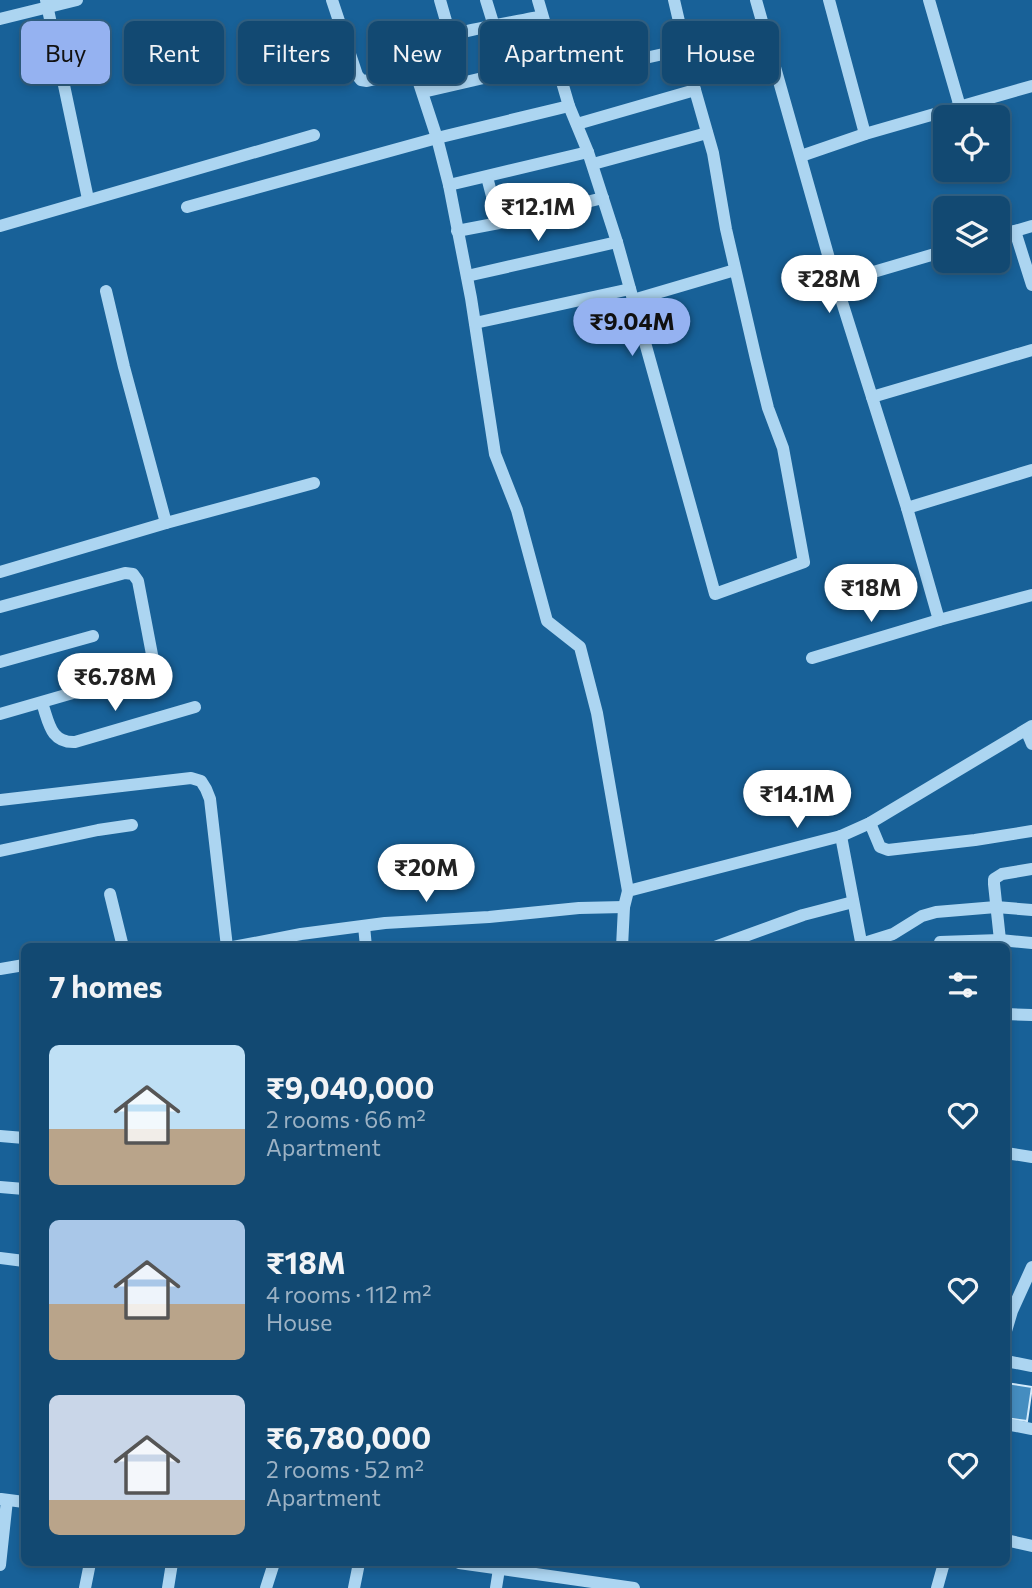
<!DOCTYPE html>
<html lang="en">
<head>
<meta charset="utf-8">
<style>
  body { margin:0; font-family:Commissioner,sans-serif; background:#1f537a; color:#f1f3f6; height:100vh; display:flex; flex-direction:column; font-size:26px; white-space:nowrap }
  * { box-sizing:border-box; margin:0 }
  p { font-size:23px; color:#9cb2c4 }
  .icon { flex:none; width:38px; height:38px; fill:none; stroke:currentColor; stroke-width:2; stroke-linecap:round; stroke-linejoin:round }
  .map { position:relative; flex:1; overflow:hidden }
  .details { position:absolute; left:21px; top:943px; width:989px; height:623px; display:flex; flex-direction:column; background:#124972; border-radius:10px; box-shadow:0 4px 10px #0003,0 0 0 2px #316184 }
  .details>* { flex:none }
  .banner { position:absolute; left:21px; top:21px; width:990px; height:63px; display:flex; gap:14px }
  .tools { position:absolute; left:933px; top:105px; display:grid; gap:14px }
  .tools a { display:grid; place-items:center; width:77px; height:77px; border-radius:10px; background:#124972; box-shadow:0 4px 10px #0003,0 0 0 2px #316184; font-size:35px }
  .price { position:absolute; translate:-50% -60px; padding:0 16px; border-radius:24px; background:#fff; color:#222; font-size:23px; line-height:46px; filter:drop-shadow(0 2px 4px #0008) }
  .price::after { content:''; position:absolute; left:50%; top:42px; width:21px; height:16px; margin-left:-10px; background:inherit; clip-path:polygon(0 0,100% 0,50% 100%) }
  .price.on { background:#95b2f1; color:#111 }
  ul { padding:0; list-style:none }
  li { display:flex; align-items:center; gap:21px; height:175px; padding:0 28px }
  li span { display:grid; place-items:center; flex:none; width:196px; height:140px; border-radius:10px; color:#555 }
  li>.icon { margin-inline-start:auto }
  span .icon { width:84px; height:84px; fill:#fffc; stroke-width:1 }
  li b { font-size:30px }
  h2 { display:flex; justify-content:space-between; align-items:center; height:84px; padding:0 28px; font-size:30px }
  .chip { padding:0 24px; border-radius:10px; background:#124972; box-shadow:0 4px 10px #0003,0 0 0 2px #316184; font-size:24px; line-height:63px }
  .chip.on { background:#95b2f1; color:#111 }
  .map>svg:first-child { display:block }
  .building { fill:#458dc0; stroke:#d3ebfc; stroke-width:2 }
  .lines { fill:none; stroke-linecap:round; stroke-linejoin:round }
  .minor { stroke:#acd5f1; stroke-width:12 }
</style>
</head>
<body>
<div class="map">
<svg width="1032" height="1588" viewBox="0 0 1032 1588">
  <rect width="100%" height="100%" fill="#186198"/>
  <polygon class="building" points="1006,1383 1032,1387 1027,1421 1006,1418"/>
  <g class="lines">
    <g class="minor">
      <polyline points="46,0 88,199"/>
      <polyline points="332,0 357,75 361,80 367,81 404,73 416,74 437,138 449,185 471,298 495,454 517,510 547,621 580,647 597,713 628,891"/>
      <polyline points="440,0 450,35"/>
      <polyline points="486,0 494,26"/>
      <polyline points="538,0 569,106 588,152 617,242 715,594 804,562 783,448 768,408 756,359 726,229 713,153 695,90 674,0"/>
      <polyline points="756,0 836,283 907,508 939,620"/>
      <polyline points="829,0 865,134"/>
      <polyline points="929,0 960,107"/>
      <polyline points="0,19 77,0"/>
      <path d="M 416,74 L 415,49 C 431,34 517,22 542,16"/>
      <polyline points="561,79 618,64 686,49"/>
      <polyline points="423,92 556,61"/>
      <polyline points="577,124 695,90"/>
      <polyline points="801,156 865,134 1032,86"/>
      <polyline points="593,164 707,133"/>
      <polyline points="487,177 499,223"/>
      <polyline points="449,185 588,152"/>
      <polyline points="187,207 437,138 569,106"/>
      <polyline points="0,226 314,135"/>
      <polyline points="457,231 499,223 603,198"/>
      <polyline points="1015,231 1032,285"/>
      <polyline points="998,236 1032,226"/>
      <polyline points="467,276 617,242"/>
      <polyline points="836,283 945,251"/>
      <polyline points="106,291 124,367 166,523"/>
      <polyline points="633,300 735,270"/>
      <polyline points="475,323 630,289"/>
      <polyline points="872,397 1032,350"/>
      <polyline points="907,508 1032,470"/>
      <polyline points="0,572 166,523 314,483"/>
      <polyline points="0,607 125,573 133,574 138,581 154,665 150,670 142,673 0,714"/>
      <polyline points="812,658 939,620 1032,595"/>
      <polyline points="0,662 93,636"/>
      <path d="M 42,703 C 49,722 50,743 75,742 L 195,707"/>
      <polyline points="1026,730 1032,744"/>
      <polyline points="0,800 191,778 201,781 206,789 210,799 227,947"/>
      <polyline points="870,823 880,847 888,850 975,840 1032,831"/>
      <polyline points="841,836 862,947"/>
      <polyline points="0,851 98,830 132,825"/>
      <polyline points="110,894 123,947"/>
      <polyline points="364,926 366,947"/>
      <polyline points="940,942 1000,940 1032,943"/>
      <polyline points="861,944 893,934 922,916 936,912 996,907 1032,910"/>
      <polyline points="233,947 301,934 385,923 489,917 579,908 624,907"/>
      <polyline points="622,947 624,907 628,891 841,836 870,823 1032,726"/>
      <polyline points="715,947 803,915 853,902"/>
      <polyline points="999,947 1000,940 994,884 994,879 1002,874 1032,869"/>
      <polyline points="0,969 24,965"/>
      <polyline points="1006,1014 1032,1015"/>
      <polyline points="0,1136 24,1138"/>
      <polyline points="1006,1153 1032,1157"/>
      <polyline points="0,1187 24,1189"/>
      <polyline points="0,1258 24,1261"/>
      <polyline points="1006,1331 1012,1311 1032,1267"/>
      <polyline points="1006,1361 1032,1366"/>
      <polyline points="1006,1424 1032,1429"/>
      <polyline points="1,1499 24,1502"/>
      <polyline points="1006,1540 1032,1546"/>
      <polyline points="459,1563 634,1588"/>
      <polyline points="0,1565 7,1500"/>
      <polyline points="85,1588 90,1563"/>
      <polyline points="168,1588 172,1563"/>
      <polyline points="266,1588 274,1563"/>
      <polyline points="354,1588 359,1563"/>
      <polyline points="496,1588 500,1563"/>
      <polyline points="937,1588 944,1563"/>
    </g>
  </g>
</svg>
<div class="tools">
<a><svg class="icon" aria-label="locate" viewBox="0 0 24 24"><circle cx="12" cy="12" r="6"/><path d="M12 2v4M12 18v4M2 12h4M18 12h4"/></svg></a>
<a><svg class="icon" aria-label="layers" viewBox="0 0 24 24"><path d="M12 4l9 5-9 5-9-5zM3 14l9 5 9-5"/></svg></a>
</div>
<b class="price" style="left:538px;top:243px">₹12.1M</b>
<b class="price" style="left:829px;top:315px">₹28M</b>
<b class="price on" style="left:632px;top:358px">₹9.04M</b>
<b class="price" style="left:871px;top:624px">₹18M</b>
<b class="price" style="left:115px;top:713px">₹6.78M</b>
<b class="price" style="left:797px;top:830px">₹14.1M</b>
<b class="price" style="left:426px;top:904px">₹20M</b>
<div class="banner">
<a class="chip on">Buy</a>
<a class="chip">Rent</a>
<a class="chip">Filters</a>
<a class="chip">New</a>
<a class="chip">Apartment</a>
<a class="chip">House</a>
</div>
<section class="details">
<h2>7 homes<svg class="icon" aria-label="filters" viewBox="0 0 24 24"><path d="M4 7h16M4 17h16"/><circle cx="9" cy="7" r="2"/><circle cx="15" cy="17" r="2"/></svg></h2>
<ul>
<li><span style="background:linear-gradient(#bfe0f5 60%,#b9a48a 0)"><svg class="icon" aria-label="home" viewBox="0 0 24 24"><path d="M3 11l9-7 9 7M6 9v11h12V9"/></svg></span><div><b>₹9,040,000</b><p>2 rooms · 66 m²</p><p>Apartment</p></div><svg class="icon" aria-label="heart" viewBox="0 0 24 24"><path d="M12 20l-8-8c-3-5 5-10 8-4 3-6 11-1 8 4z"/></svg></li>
<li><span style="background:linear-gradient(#a9c7e8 60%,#b9a48a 0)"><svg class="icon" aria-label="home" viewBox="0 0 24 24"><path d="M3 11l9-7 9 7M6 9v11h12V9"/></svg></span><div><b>₹18M</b><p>4 rooms · 112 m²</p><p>House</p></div><svg class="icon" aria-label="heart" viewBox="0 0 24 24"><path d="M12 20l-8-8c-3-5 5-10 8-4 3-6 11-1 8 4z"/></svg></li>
<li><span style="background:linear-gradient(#c9d6e8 75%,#b9a48a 0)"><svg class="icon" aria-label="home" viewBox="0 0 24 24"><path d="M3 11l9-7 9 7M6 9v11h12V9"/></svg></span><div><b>₹6,780,000</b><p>2 rooms · 52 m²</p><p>Apartment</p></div><svg class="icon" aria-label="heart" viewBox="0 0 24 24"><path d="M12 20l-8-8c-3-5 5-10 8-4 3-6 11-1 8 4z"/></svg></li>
</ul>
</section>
</div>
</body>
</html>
